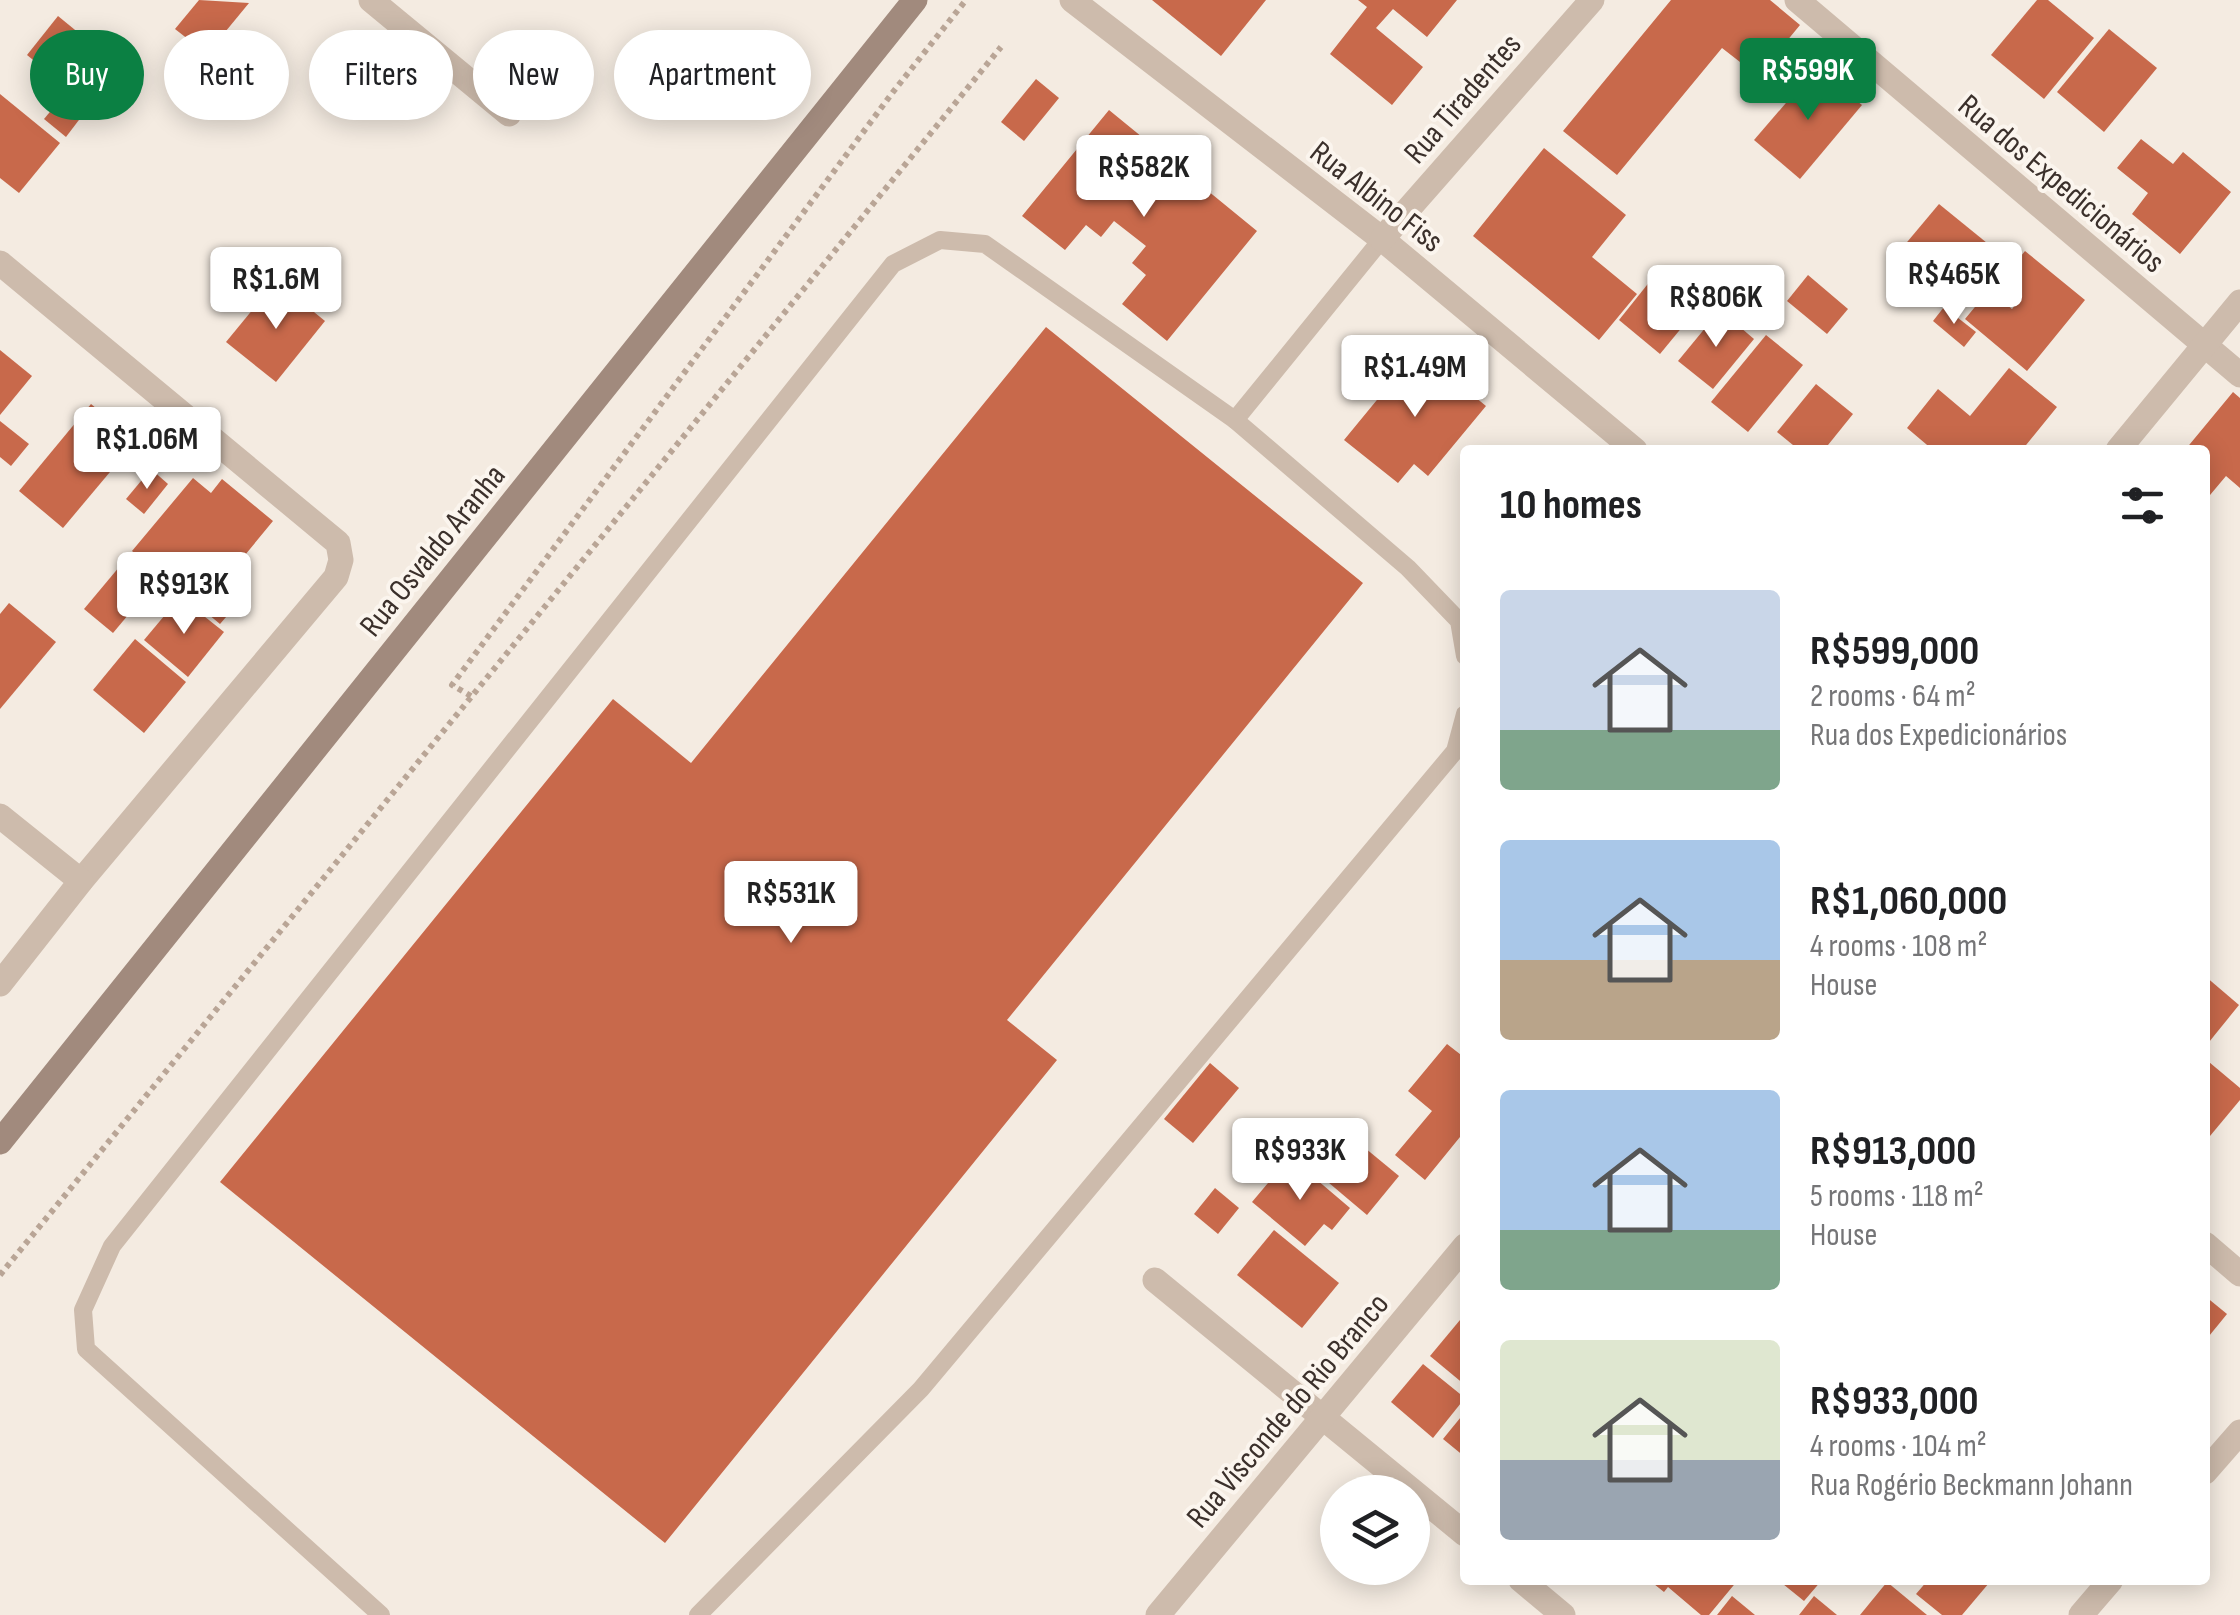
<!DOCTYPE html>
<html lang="en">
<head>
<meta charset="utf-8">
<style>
  body { margin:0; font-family:"Sofia Sans Condensed",sans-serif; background:#f2f2f2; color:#202124; height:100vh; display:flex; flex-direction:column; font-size:38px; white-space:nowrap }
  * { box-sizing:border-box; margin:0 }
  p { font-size:32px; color:#757577 }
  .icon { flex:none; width:55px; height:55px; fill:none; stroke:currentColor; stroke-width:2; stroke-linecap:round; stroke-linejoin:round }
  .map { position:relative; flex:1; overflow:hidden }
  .drawer { position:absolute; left:1460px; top:445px; width:750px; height:1140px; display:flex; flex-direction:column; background:#fff; border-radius:10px; box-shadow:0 5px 25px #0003 }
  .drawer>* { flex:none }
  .guide { position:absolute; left:30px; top:30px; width:950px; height:90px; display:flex; gap:20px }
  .controls { position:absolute; left:1320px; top:1475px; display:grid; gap:20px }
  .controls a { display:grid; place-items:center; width:110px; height:110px; border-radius:50%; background:#fff; box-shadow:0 5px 25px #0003; font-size:50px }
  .price { position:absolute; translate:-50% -85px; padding:0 22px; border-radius:10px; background:#fff; color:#222; font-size:32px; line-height:65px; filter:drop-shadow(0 2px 5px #0008) }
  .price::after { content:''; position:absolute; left:50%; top:60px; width:30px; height:22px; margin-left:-15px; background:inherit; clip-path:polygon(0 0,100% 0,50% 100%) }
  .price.current { background:#0b8043; color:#fff }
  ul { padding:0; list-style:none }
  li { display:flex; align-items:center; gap:30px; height:250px; padding:0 40px }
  li span { display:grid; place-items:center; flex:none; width:280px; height:200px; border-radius:10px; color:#555 }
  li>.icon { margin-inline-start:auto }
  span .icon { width:120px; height:120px; fill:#fffc; stroke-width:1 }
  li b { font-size:42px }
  h2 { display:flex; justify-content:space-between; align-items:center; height:120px; padding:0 40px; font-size:42px }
  .tag { padding:0 35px; border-radius:45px; background:#fff; box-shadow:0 5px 25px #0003; font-size:35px; line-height:90px }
  .tag.current { background:#0b8043; color:#fff }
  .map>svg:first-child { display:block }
  .building { fill:#c8694b }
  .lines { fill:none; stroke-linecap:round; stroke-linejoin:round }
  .path { stroke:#b9a596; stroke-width:6; stroke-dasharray:5 5; stroke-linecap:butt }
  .service { stroke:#cdbbac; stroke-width:18 }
  .minor { stroke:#cdbbac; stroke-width:25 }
  .secondary { stroke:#a18a7d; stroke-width:25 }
  .labels { text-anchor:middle; stroke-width:8; stroke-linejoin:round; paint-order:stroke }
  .street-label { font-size:32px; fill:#3b302b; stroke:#fbf5ee }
</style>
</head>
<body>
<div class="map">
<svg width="2240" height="1615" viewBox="0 0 2240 1615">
  <rect width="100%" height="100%" fill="#f4ebe1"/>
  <g class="building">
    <polygon points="199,0 249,3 207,54 175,29"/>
    <polygon points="1152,0 1266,0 1221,56"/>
    <polygon points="1358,0 1457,0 1427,37 1393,9 1376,28 1423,67 1392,105 1330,54 1367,7"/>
    <polygon points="1671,0 1770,0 1800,25 1758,76 1722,48 1617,175 1563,131"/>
    <polygon points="2037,0 2048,0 2094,38 2044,99 1991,55"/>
    <polygon points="58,16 113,61 81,99 27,55"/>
    <polygon points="2109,29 2157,68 2104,132 2057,92"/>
    <polygon points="1816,68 1862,105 1800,179 1754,140"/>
    <polygon points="1036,79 1059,98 1024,141 1001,122"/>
    <polygon points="0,94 60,143 19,193 0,178"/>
    <polygon points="64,95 85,112 66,137 44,119"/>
    <polygon points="1109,110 1257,231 1167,341 1122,304 1146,275 1132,263 1146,246 1114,221 1101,237 1086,225 1065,250 1022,216"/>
    <polygon points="2141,139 2173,164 2183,152 2231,192 2180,254 2132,214 2148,193 2117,168"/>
    <polygon points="1544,148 1626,215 1592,257 1637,294 1599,340 1473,236"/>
    <polygon points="1939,204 1987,243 1935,305 1887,266"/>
    <polygon points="2025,251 2085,300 2027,371 1965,319 1989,290 2012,309 2022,296 2002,279"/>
    <polygon points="1655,275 1697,309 1660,354 1619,320"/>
    <polygon points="1808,275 1848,309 1827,334 1787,301"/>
    <polygon points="276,281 325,321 276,382 226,342"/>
    <polygon points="1944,307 1976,332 1964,347 1933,321"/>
    <polygon points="1720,310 1754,339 1713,389 1678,361"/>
    <polygon points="1046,327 1363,583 1007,1020 1057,1060 665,1543 220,1182 613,699 691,763"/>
    <polygon points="1766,335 1803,365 1748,432 1711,402"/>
    <polygon points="0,350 32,376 0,415"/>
    <polygon points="1418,350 1486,406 1428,476 1414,464 1398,483 1344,440"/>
    <polygon points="2009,368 2057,407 2022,450 1933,450 1907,428 1938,389 1970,416"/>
    <polygon points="1816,384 1853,414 1824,450 1799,450 1777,432"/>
    <polygon points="2233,392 2240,398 2240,488 2226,476 2205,501 2205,450 2185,450"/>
    <polygon points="91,404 136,441 63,528 19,491"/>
    <polygon points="0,421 29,444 11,466 0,457"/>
    <polygon points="151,469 168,484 144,514 126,499"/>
    <polygon points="193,478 211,493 222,479 273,521 231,572 251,588 220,624 132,551"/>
    <polygon points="120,566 149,590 113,633 84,609"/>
    <polygon points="180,597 224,632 188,677 144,640"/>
    <polygon points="9,603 56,642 0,709 0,614"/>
    <polygon points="135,639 186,682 144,733 93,690"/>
    <polygon points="2205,976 2239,1005 2205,1047"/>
    <polygon points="1447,1044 1465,1058 1465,1141 1460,1137 1425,1180 1395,1155 1432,1111 1408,1091"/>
    <polygon points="2209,1062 2240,1088 2240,1100 2205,1142 2205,1067"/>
    <polygon points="1210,1063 1239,1088 1193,1143 1164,1119"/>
    <polygon points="1348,1134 1399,1176 1367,1215 1316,1172"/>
    <polygon points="1290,1157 1350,1208 1332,1230 1324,1224 1305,1246 1252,1202"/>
    <polygon points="1215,1188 1239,1208 1218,1234 1194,1214"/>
    <polygon points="1274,1230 1339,1283 1302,1328 1237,1275"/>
    <polygon points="2205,1296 2227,1314 2205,1341"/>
    <polygon points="1465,1314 1465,1385 1430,1356"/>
    <polygon points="1423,1364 1465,1398 1433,1438 1391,1402"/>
    <polygon points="1465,1412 1465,1457 1443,1439"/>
    <polygon points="1649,1580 1738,1580 1709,1615 1701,1615 1668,1587 1664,1592"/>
    <polygon points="1778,1580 1822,1580 1804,1601"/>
    <polygon points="1928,1580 1986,1580 1989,1583 1962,1615 1942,1615 1916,1594"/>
    <polygon points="1887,1582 1927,1615 1860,1615"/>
    <polygon points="1732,1596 1755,1615 1717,1615"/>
    <polygon points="1814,1596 1837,1615 1799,1615"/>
  </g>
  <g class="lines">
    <g class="path">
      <polyline points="471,696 452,685 893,92 966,0"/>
      <polyline points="0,1275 1001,47"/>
    </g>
    <g class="service">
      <polyline points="1235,420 1382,239"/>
      <polyline points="381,1615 86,1349 83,1310 112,1246 893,264 940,240 985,244 1235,420 1408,568 1459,621 1465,656"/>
      <polyline points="698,1615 921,1389 1455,751 1465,714"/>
    </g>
    <g class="minor">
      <polyline points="371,0 509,114"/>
      <polyline points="1072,0 1382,239 1635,450"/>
      <polyline points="1797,0 2240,375"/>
      <polyline points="1382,239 1592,0"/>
      <polyline points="0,263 338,543 341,560 336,577 81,881 0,984"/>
      <polyline points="2118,450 2240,302"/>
      <polyline points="0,816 81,881"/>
      <polyline points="2205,1244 2240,1274"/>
      <polyline points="1155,1280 1465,1534"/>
      <polyline points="2205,1472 2240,1432"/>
      <polyline points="1521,1580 1563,1615"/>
      <polyline points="1158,1615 1465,1246"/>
      <polyline points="2081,1615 2111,1580"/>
    </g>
    <polyline class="secondary" points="0,1142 915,0"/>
  </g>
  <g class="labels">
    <g class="street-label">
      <text transform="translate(1462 98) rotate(-49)" y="11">Rua Tiradentes</text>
      <text transform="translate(2062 183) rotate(40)" y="11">Rua dos Expedicionários</text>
      <text transform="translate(1377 196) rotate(38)" y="11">Rua Albino Fiss</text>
      <text transform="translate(432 550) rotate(-51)" y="11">Rua Osvaldo Aranha</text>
      <text transform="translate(1287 1410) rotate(-50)" y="11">Rua Visconde do Rio Branco</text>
    </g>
  </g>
</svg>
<div class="controls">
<a><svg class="icon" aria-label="layers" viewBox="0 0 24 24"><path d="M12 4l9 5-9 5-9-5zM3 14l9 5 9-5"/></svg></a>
</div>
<b class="price current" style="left:1808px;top:123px">R$599K</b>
<b class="price" style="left:1144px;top:220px">R$582K</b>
<b class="price" style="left:1954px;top:327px">R$465K</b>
<b class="price" style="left:276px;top:332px">R$1.6M</b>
<b class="price" style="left:1716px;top:350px">R$806K</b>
<b class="price" style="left:1415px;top:420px">R$1.49M</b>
<b class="price" style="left:147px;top:492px">R$1.06M</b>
<b class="price" style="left:184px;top:637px">R$913K</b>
<b class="price" style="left:791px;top:946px">R$531K</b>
<b class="price" style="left:1300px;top:1203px">R$933K</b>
<div class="guide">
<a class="tag current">Buy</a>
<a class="tag">Rent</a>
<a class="tag">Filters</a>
<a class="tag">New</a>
<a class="tag">Apartment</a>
</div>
<section class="drawer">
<h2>10 homes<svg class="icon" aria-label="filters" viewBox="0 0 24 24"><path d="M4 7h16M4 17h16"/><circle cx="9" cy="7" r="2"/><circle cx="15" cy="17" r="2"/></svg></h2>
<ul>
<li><span style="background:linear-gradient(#c9d6e8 70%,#7fa58c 0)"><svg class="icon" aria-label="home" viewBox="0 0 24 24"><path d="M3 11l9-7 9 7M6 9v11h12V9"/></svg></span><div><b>R$599,000</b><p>2 rooms · 64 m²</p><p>Rua dos Expedicionários</p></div></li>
<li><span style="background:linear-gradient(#a9c7e8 60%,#b9a48a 0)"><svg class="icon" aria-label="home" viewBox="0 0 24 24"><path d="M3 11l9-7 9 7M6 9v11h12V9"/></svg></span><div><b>R$1,060,000</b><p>4 rooms · 108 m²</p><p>House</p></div></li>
<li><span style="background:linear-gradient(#a9c7e8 70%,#7fa58c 0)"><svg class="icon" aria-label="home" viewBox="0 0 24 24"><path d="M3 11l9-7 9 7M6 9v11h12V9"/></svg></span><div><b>R$913,000</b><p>5 rooms · 118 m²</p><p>House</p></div></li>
<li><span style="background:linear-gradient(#dfe7d0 60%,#9aa5b1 0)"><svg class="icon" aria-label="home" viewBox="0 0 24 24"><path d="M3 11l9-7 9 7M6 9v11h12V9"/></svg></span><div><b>R$933,000</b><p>4 rooms · 104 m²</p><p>Rua Rogério Beckmann Johann</p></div></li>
</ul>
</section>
</div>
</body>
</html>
